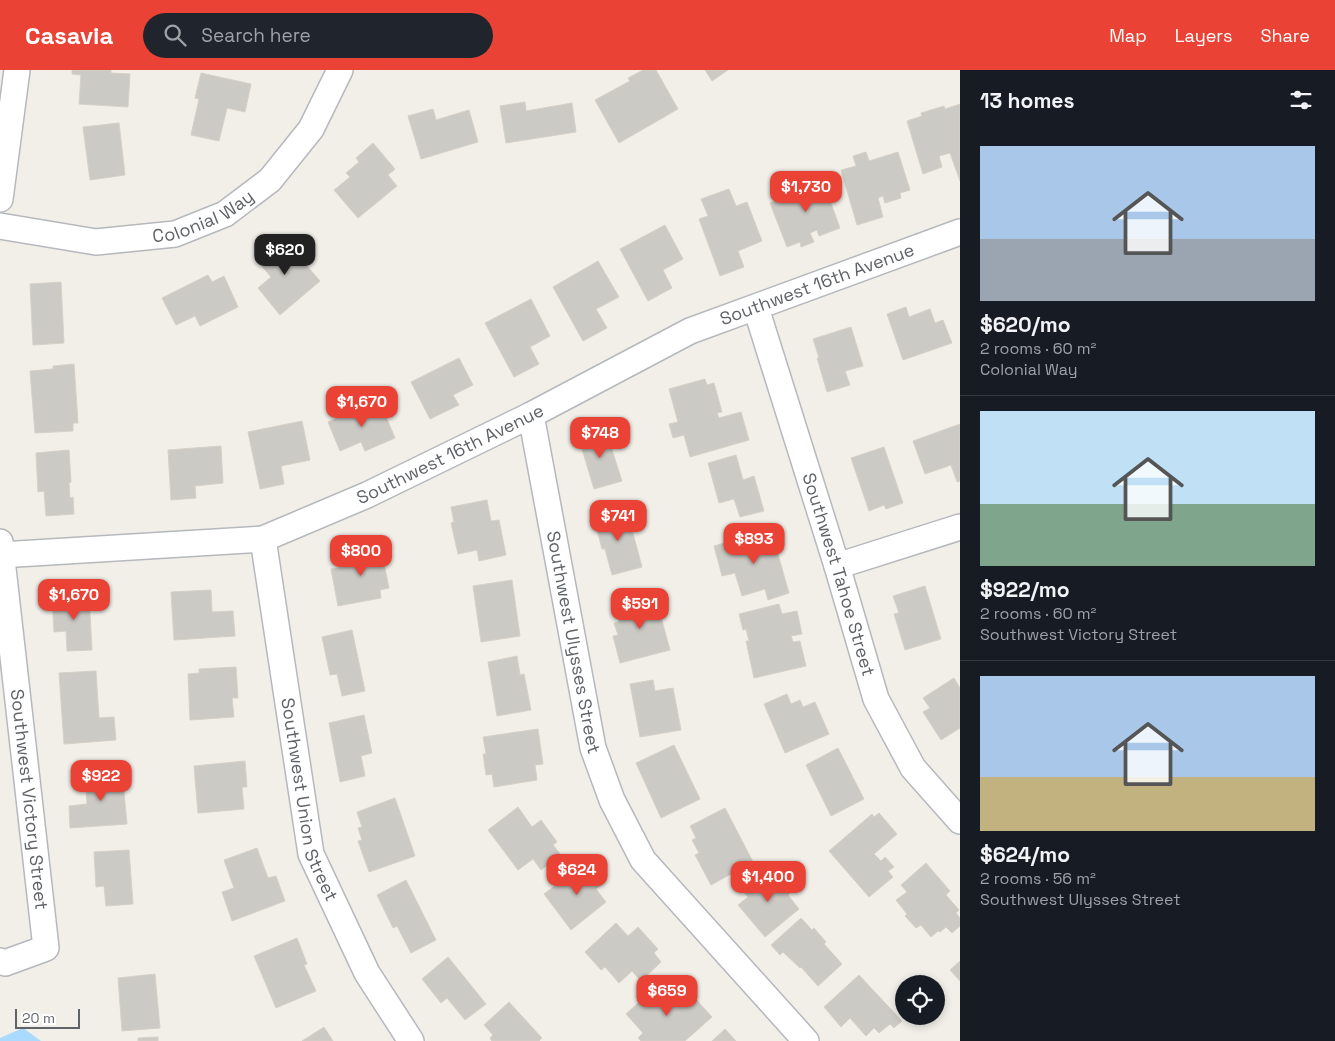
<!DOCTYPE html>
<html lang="en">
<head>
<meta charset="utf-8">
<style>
  body { margin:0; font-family:"Space Grotesk",sans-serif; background:#20242c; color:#f1f3f6; height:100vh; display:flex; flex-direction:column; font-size:19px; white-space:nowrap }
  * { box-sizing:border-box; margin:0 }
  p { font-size:16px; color:#9ea1a6 }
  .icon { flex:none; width:28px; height:28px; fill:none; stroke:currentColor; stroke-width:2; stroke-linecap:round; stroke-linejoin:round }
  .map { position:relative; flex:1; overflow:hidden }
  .sheet { display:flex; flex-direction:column; background:#171b24; width:375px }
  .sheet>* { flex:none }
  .buttons { position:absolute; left:895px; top:905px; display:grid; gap:10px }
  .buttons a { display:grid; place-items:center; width:50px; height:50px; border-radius:50%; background:#171b24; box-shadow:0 2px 8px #0003; font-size:25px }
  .scale { position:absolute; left:15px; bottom:12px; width:65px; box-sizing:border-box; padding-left:5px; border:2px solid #5f6368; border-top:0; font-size:14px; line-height:18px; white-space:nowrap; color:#5f6368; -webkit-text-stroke:4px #fff; paint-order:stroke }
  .price { position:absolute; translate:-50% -42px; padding:0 11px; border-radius:10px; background:#ea4335; color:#fff; font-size:16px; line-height:32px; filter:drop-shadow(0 1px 2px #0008) }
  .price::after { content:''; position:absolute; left:50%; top:30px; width:15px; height:11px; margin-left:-8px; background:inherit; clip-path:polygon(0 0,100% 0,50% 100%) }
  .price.active { background:#222; color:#fff }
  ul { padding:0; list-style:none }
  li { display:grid; align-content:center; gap:10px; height:265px; padding:0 20px }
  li+li { border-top:1px solid #363941 }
  li span { display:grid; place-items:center; height:155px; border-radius:0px; color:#555 }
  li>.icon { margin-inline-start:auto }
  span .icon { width:90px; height:90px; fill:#fffc; stroke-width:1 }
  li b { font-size:21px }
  h2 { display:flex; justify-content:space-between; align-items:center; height:60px; padding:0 20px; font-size:21px }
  header { display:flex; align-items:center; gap:30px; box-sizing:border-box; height:70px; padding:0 25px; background:#ea4335; color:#fff }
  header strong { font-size:24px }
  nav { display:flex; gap:28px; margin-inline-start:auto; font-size:18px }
  .search { width:350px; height:45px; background:#20242c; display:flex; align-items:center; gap:12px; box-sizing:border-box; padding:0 18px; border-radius:28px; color:#9ea1a6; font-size:19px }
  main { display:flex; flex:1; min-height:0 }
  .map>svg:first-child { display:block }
  .water { fill:#aadaff }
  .building { fill:#cccac5; stroke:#d6d1c6 }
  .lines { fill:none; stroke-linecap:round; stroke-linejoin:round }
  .minor-casing { stroke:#b5b8bc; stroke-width:28 }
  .minor { stroke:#fff; stroke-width:25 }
  .labels { text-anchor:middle; stroke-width:4; stroke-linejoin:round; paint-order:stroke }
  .street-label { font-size:18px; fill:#5f6368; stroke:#fff }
</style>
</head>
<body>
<header>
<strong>Casavia</strong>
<div class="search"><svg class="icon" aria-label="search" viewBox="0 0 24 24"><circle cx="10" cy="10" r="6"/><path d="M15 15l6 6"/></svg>Search here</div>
<nav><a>Map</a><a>Layers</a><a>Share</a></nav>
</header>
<main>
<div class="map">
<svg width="960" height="971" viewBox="0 0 960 971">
  <rect width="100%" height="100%" fill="#f1efe8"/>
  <polygon class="water" points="23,958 41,971 0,971 0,968"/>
  <g class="building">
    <polygon points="72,0 111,0 111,3 130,4 128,37 79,34 81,5 72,4"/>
    <polygon points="643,0 656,0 678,39 619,73 595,30 630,11 628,8"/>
    <polygon points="705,0 728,0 712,11"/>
    <polygon points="201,3 251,14 245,42 227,38 219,71 191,65 199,29 195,28"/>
    <polygon points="525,32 526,41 572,33 576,62 506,73 500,36"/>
    <polygon points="960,34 960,111 950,83 939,86 942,97 923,104 907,51 922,46 921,43 944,36 945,39"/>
    <polygon points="433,39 436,50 469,40 478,72 421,89 408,46"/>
    <polygon points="119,53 125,105 90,110 83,57"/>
    <polygon points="373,73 395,99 388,105 397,116 358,148 334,120 350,107 346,103 359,92 356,88"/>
    <polygon points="866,82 869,91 898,82 910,120 900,123 901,128 885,133 883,126 878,128 883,147 857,155 841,100 856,96 853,86"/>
    <polygon points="821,106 840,158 819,166 817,160 810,163 814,172 801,177 800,172 787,177 770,133 801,122 798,114"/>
    <polygon points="729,119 736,136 747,132 762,171 738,181 744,197 720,206 699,149 708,146 701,129"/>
    <polygon points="665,155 683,189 663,200 672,218 648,231 620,179"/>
    <polygon points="281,166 320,211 280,245 258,218 271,207 255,188"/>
    <polygon points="598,191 619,227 596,239 607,258 583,271 553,217"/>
    <polygon points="208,205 212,212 224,206 238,237 200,256 195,246 176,255 162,228"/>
    <polygon points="61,212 64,273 33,275 30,214"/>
    <polygon points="531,229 550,266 530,277 539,294 514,307 485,253"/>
    <polygon points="906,237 909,247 930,239 935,253 943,250 952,273 903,290 887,244"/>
    <polygon points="851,257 863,296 845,301 850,315 827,322 817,288 819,288 813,269"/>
    <polygon points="459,288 473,315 453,325 459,335 430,349 411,312"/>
    <polygon points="74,294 78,353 73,353 73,361 35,363 30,301 53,299 53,296"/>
    <polygon points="705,309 707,315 714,313 722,342 717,343 719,348 741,342 749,370 690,387 684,365 673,368 669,354 678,352 669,319"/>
    <polygon points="379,330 395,368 365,381 361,372 340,381 328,352"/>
    <polygon points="302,351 310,390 281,396 284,414 260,419 248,362"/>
    <polygon points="960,354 960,411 957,412 951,395 925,404 913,371"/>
    <polygon points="605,358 622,411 594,419 578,366"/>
    <polygon points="221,376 223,413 195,416 196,428 171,430 168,380"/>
    <polygon points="884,377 903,433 886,439 884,435 869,441 851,388"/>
    <polygon points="69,380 71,412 69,413 70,428 73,427 74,444 46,446 44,421 38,422 36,383"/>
    <polygon points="736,385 743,410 754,406 764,441 740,447 734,429 719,433 708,393"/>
    <polygon points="487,430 491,451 499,450 506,485 479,491 477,480 458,484 451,453 454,452 451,437"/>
    <polygon points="627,441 642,497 612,505 605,479 602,479 594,449"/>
    <polygon points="771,460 789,523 768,530 765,519 742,526 735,503 722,506 714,476"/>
    <polygon points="380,474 389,518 380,520 381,528 338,536 331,499 355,495 352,479"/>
    <polygon points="512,510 520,566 481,572 473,516"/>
    <polygon points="925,516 941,569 905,580 894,544 899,543 893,526"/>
    <polygon points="211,520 212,542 233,541 235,566 174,570 171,522"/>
    <polygon points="655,525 670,580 620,593 613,566 618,565 614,553 619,552 614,535"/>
    <polygon points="89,526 92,580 67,581 66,561 54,562 52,528"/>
    <polygon points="779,534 782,544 797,541 802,564 791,566 793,572 800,571 806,596 754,608 746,571 749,571 746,559 743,560 739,544"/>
    <polygon points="352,560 365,621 342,626 337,604 330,605 322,567"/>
    <polygon points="517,586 520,605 524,604 531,640 497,646 488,592"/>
    <polygon points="236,597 238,628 232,628 234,647 190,650 188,604 199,603 199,599"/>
    <polygon points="96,601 99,648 114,647 116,670 64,674 59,603"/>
    <polygon points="954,608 960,618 960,658 941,670 923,642 930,638 923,628"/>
    <polygon points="653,610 655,621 673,618 681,660 640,667 630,614"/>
    <polygon points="787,624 791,634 800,630 803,637 815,632 829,664 785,683 764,634"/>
    <polygon points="364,645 372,683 361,686 365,706 340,712 329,653"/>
    <polygon points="538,659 543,694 535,695 537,710 494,717 492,704 486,705 483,684 486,684 483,667"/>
    <polygon points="674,675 700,729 661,748 636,693"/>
    <polygon points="838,678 864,729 831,746 806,695"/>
    <polygon points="245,691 247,717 242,717 244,739 198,743 194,696"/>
    <polygon points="122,701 127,754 70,758 69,736 87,734 85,704"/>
    <polygon points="395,728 415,786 369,802 358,771 362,770 358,758 362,757 357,742"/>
    <polygon points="518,737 532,757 541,750 557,772 553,775 561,785 541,800 533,789 518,800 488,760"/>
    <polygon points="725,738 753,792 711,815 695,785 699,783 692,770 696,768 690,756"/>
    <polygon points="879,743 897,764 874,784 881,791 885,787 894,797 888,801 893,807 869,827 829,781 872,744 874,747"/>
    <polygon points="257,778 268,808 276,806 285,831 232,851 222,822 234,818 224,790"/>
    <polygon points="129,780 133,834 106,836 104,816 96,817 94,782"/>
    <polygon points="586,792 603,814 596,819 606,832 571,860 544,824"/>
    <polygon points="926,793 950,821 946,825 959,840 956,843 960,848 960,856 952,863 946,857 940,862 938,861 931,867 921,855 916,858 905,846 907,844 896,830 907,822 901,815"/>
    <polygon points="762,801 770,811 778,805 791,822 788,825 799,839 765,867 738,835 748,827 741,819"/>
    <polygon points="406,810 436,870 411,883 397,856 393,858 377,825"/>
    <polygon points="801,848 812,860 814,858 826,872 824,874 842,894 818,916 801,897 800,898 783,882 780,885 771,875"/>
    <polygon points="616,853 628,866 638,857 658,879 654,883 661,892 641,911 632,901 619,913 605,897 601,900 585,882"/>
    <polygon points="297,868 307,894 304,895 316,921 276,938 254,886"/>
    <polygon points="448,887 486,934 465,950 447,928 441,933 422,909"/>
    <polygon points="960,891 960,911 950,900"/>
    <polygon points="155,904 160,958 122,961 118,908"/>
    <polygon points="859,905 902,951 894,958 890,954 879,963 874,958 866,966 850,948 841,957 824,937"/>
    <polygon points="661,912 681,935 692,925 712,947 685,971 641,971 638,968 643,963 626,944"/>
    <polygon points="509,932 542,968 539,971 492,971 490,968 493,965 484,955"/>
    <polygon points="324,957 333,971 302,971"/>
    <polygon points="725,959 736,971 712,971"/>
    <polygon points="158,967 158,971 138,971 138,968"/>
  </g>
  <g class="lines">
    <g class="minor-casing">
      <g id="minor">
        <polyline points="0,129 17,0"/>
        <path id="s1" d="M 0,156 L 96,172 L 175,164 L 225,144 L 270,110 L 311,59 L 340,0"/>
        <path id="s2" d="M 756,238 L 837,496 L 876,629 L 913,698 L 960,751"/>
        <path id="s3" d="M 531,345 L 593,678 L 612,730 L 643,790 L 806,971"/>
        <path id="s4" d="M 263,469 L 311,784 L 367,903 L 411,971"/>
        <path id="s5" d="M 0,472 L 46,878 L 5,893 L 0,891"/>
        <path id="s6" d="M 0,485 L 263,469 L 367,425 L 531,345 L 690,261 L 960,162"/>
        <polyline points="837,496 960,457"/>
      </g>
    </g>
    <use href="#minor" class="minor"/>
  </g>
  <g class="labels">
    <g class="street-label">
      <text dy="6" stroke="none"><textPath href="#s1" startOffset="209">Colonial Way</textPath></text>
      <text dy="6" stroke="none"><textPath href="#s6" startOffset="874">Southwest 16th Avenue</textPath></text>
      <text dy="6" stroke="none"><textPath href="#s6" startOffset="469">Southwest 16th Avenue</textPath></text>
      <text dy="6" stroke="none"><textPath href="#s2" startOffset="279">Southwest Tahoe Street</textPath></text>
      <text dy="6" stroke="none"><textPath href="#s3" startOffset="231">Southwest Ulysses Street</textPath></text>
      <text dy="6" stroke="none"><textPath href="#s5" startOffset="259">Southwest Victory Street</textPath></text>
      <text dy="6" stroke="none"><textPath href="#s4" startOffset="265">Southwest Union Street</textPath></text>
    </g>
  </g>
</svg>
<div class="buttons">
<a><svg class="icon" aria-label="locate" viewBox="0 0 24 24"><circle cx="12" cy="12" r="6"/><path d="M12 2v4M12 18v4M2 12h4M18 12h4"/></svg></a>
</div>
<div class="scale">20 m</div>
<b class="price" style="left:806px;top:143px">$1,730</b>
<b class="price active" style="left:285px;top:206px">$620</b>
<b class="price" style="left:362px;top:358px">$1,670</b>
<b class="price" style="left:600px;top:389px">$748</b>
<b class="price" style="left:618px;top:472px">$741</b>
<b class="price" style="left:754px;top:495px">$893</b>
<b class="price" style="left:361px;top:507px">$800</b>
<b class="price" style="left:74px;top:551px">$1,670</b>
<b class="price" style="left:640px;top:560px">$591</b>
<b class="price" style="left:101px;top:732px">$922</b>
<b class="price" style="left:577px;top:826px">$624</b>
<b class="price" style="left:768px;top:833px">$1,400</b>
<b class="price" style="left:667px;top:947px">$659</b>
</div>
<section class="sheet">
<h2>13 homes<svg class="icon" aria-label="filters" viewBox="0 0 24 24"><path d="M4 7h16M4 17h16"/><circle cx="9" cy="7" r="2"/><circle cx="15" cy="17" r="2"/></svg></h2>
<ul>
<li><span style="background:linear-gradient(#a9c7e8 60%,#9aa5b1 0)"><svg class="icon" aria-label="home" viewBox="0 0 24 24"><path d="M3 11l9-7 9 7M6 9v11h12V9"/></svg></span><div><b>$620/mo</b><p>2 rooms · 60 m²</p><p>Colonial Way</p></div></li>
<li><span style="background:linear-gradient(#bfe0f5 60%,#7fa58c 0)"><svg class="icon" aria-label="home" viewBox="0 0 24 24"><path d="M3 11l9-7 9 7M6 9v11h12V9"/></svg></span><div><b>$922/mo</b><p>2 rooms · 60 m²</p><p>Southwest Victory Street</p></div></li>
<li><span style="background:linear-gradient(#a9c7e8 65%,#c2b280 0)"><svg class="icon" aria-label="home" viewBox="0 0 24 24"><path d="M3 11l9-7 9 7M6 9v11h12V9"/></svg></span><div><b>$624/mo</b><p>2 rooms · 56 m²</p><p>Southwest Ulysses Street</p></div></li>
</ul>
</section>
</main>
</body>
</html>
